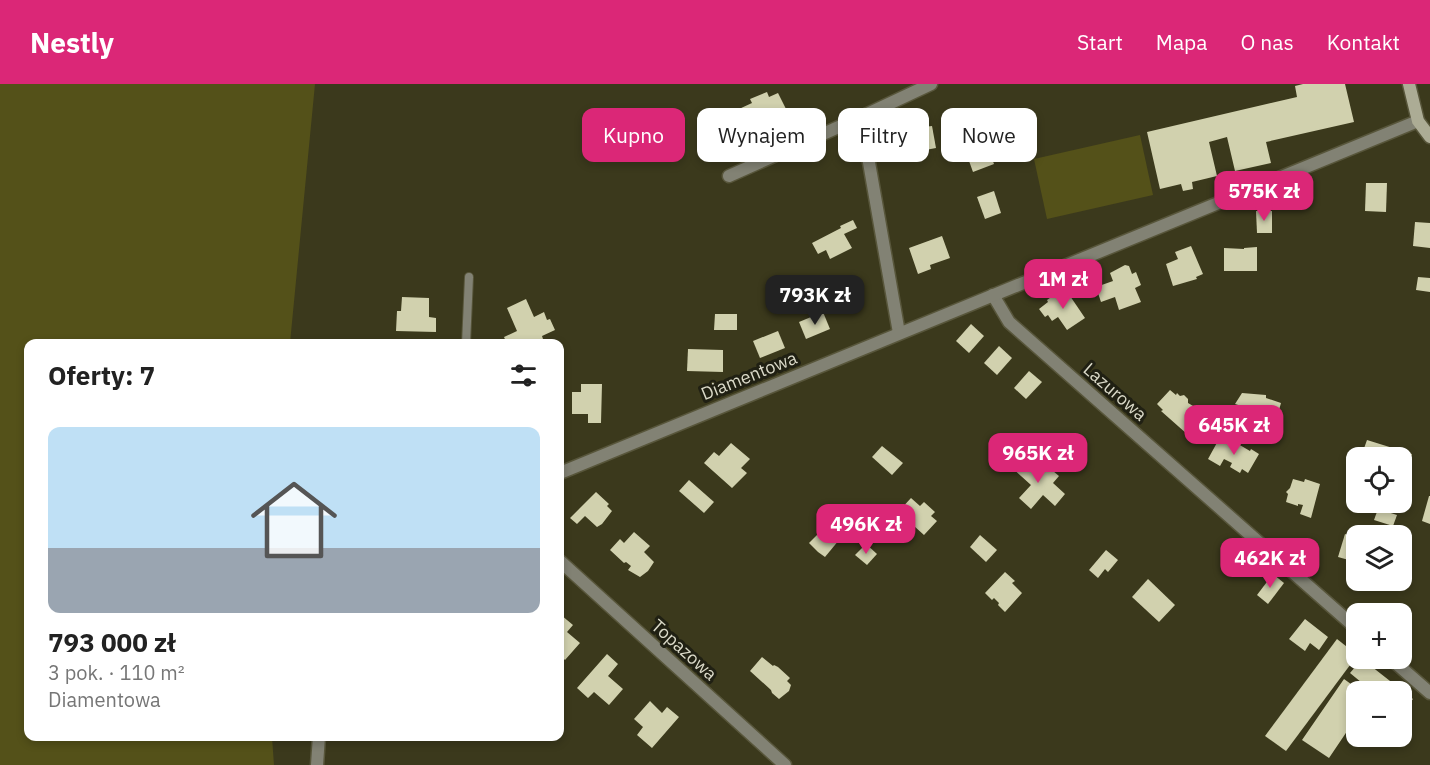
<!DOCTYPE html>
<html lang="pl">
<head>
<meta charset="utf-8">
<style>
  body { margin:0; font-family:"IBM Plex Sans",sans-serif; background:#f6f6f6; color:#222; height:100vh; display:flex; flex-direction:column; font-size:22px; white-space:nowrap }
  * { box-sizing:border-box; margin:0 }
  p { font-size:20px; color:#767676 }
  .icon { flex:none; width:33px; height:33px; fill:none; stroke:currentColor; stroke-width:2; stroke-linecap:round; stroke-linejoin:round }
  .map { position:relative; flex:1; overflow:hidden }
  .panel { position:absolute; left:24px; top:255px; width:540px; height:402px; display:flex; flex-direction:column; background:#fff; border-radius:12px; box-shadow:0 3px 9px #0003 }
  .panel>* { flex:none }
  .guide { position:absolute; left:582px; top:24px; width:570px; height:54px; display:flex; gap:12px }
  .fabs { position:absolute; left:1346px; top:363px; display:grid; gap:12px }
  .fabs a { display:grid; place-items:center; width:66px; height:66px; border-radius:12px; background:#fff; box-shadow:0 3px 9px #0003; font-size:30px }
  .price { position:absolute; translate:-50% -51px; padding:0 14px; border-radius:12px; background:#db2777; color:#fff; font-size:20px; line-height:39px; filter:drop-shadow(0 2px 3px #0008) }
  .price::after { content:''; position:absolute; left:50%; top:36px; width:18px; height:14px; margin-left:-9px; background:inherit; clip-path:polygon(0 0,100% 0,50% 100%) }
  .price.selected { background:#222; color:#fff }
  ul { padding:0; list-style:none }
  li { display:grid; align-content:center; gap:12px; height:318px; padding:0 24px }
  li+li { border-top:2px solid #e0e0e0 }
  li span { display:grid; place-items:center; height:186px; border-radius:12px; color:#555 }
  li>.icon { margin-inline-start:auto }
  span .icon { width:108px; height:108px; fill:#fffc; stroke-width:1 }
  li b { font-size:26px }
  h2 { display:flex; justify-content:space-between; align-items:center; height:72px; padding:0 24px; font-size:26px }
  .tag { padding:0 21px; border-radius:12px; background:#fff; box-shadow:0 3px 9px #0003; font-size:21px; line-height:54px }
  .tag.selected { background:#db2777; color:#fff }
  header { display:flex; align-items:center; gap:36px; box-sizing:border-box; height:84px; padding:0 30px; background:#db2777; color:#fff }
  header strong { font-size:28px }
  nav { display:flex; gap:33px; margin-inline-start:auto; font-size:21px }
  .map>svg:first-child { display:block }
  .green { fill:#545119 }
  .building { fill:#d1d1ae }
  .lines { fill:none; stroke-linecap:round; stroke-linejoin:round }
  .lane-casing { stroke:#58563b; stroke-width:10 }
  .street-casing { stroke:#58563b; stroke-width:15 }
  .secondary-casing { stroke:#58563b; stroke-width:15 }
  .lane { stroke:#828274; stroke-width:8 }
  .street { stroke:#828274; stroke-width:12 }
  .secondary { stroke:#acac95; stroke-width:12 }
  .labels { text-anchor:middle; stroke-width:6; stroke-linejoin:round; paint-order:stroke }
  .street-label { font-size:18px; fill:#dad9c8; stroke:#202013 }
</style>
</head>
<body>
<header>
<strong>Nestly</strong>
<nav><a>Start</a><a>Mapa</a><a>O nas</a><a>Kontakt</a></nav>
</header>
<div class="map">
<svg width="1430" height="681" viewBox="0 0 1430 681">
  <rect width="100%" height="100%" fill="#3b391c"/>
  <g class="green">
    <polygon points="0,0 315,0 290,259 28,260 28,652 272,653 274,681 0,681"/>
    <polygon points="1140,51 1153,111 1047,135 1034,75"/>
  </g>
  <g class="building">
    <polygon points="1303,0 1345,0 1354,38 1266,58 1271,79 1235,87 1227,53 1209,58 1217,92 1192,98 1193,105 1183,107 1181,100 1160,105 1147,48 1297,13 1295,2"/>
    <polygon points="767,8 769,13 778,9 787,27 778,32 780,35 759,45 761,48 752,52 747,43 745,44 739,25 752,19 750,15"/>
    <polygon points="932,42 936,64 894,72 890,47"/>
    <polygon points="984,55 994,80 973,88 964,63"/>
    <polygon points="1366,99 1387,99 1386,128 1365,127"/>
    <polygon points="994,107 1001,129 985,135 977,113"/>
    <polygon points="1256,127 1272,127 1272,149 1257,149"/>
    <polygon points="853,136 857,144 844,150 852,164 830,175 826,166 818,170 812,159 841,144 840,142"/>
    <polygon points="1415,138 1430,139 1430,164 1413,162"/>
    <polygon points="942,152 950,174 930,181 931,185 918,190 909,164"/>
    <polygon points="1191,162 1203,190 1196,193 1197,195 1173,202 1166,180 1178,175 1175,168"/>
    <polygon points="1257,163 1257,187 1224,187 1224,164 1244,165 1244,164"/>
    <polygon points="1125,181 1129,182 1132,190 1136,188 1141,201 1135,204 1141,218 1119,226 1115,213 1101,218 1096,203 1113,197 1110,189"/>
    <polygon points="1418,193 1430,194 1430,208 1416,206"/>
    <polygon points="1066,206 1085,234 1067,246 1058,233 1052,237 1048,231 1045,233 1039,225 1048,218 1047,216 1057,209 1059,211"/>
    <polygon points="402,213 429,214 429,233 436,234 436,248 396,247 397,227 401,227"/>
    <polygon points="526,215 534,233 544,228 547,236 550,235 555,246 542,252 543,255 533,260 507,260 504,253 517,247 507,224"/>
    <polygon points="823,228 830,245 806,255 799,238"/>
    <polygon points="715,230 737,230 737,246 714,246"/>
    <polygon points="971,240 984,252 969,269 956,257"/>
    <polygon points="778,247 785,264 760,274 753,257"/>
    <polygon points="999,262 1012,274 997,291 984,279"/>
    <polygon points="688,265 723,266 723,288 687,287"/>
    <polygon points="1029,287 1042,298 1026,315 1014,304"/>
    <polygon points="581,300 602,300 601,339 588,339 588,330 572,330 572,308 581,308"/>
    <polygon points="1170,306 1176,311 1177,309 1180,312 1184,311 1188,315 1188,319 1200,326 1203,332 1201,334 1207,339 1195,354 1189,348 1187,350 1161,327 1163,326 1157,320"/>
    <polygon points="1242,309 1266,311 1266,314 1281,319 1277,333 1235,320"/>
    <polygon points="1219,355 1230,361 1233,357 1250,367 1251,365 1259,370 1248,389 1242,385 1240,389 1230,383 1232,379 1224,375 1220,382 1208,375"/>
    <polygon points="1367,356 1412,370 1407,387 1401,385 1401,374 1374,374 1362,370"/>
    <polygon points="731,359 750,375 741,384 747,389 732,404 704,379 714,368 719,372"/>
    <polygon points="882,362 903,379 892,391 872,373"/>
    <polygon points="1022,373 1041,389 1047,382 1059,392 1053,399 1065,410 1055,422 1043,411 1031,425 1019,414 1031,401 1012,384"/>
    <polygon points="1293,395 1304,398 1305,395 1320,400 1311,434 1300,430 1303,421 1298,420 1298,422 1286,418 1288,410 1286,408 1290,404"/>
    <polygon points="689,396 714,418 704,429 679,407"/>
    <polygon points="596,408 609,420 607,422 612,427 602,440 597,443 585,432 577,440 570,434"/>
    <polygon points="1429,412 1430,412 1430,440 1422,437"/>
    <polygon points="911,414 920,422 924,418 935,428 931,432 937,437 924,451 914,442 912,443 906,437 908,435 899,427"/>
    <polygon points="1378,425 1397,431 1393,442 1374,436"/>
    <polygon points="836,432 849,444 825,473 818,468 809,459"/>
    <polygon points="634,448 650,462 644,468 654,478 648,487 640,493 628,486 631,482 626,478 624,479 610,466 620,455 624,459"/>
    <polygon points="1345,450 1356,454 1356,478 1338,473"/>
    <polygon points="980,451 997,466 986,478 970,463"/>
    <polygon points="866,460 877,470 867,481 855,471"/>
    <polygon points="1106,466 1118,476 1108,488 1105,485 1098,494 1089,486"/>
    <polygon points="1005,488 1015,497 1012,499 1022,509 1005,528 998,521 999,519 994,514 992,516 985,509"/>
    <polygon points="1273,490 1284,499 1268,520 1257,511"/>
    <polygon points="1148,495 1175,521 1159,538 1132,513"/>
    <polygon points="561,531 573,541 567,548 580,559 565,576 560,571 560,533"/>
    <polygon points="1305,535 1328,553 1319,566 1310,559 1305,567 1289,555"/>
    <polygon points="1337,555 1356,570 1356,573 1286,667 1265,652"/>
    <polygon points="607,570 618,580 608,592 623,605 609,621 594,608 588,614 577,604"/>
    <polygon points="762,573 773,582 774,581 778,583 790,594 787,597 791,601 789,607 779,615 772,609 771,606 750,587"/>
    <polygon points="1362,575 1413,615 1401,630 1401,608 1373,608 1350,589"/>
    <polygon points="1344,595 1362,608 1356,608 1356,634 1329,674 1302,656"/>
    <polygon points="650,617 662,629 667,623 679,633 652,664 637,651 643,643 634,635"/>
  </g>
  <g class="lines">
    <g class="lane-casing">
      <polyline id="lane" points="466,260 469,193"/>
    </g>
    <g class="street-casing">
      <g id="street">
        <polyline points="729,92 861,33"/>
        <polyline points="993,211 1009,238 1356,544"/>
        <polyline points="899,249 861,33 931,0"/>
        <polyline points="560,389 1418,37"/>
        <polyline points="560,477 785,681"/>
        <polyline points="1390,574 1430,609"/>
        <polyline points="317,681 319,652"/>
      </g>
    </g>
    <g class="secondary-casing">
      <polyline id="secondary" points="1409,0 1418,37 1430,53"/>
    </g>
    <use href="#lane" class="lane"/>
    <use href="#street" class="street"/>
    <use href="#secondary" class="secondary"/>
  </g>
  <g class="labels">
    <g class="street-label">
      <text transform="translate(749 292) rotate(-22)" y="6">Diamentowa</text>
      <text transform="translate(1115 308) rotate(41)" y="6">Lazurowa</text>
      <text transform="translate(684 566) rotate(42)" y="6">Topazowa</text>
    </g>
  </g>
</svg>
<div class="fabs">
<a><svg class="icon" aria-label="locate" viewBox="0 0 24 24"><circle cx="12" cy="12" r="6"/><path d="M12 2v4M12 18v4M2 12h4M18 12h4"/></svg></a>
<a><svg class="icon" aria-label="layers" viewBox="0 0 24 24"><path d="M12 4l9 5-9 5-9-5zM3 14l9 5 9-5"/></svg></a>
<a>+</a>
<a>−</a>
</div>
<b class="price" style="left:1264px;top:138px">575K zł</b>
<b class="price" style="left:1063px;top:226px">1M zł</b>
<b class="price selected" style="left:815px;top:242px">793K zł</b>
<b class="price" style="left:1234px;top:372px">645K zł</b>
<b class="price" style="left:1038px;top:400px">965K zł</b>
<b class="price" style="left:866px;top:471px">496K zł</b>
<b class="price" style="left:1270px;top:505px">462K zł</b>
<div class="guide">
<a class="tag selected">Kupno</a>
<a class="tag">Wynajem</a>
<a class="tag">Filtry</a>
<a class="tag">Nowe</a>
</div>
<section class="panel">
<h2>Oferty: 7<svg class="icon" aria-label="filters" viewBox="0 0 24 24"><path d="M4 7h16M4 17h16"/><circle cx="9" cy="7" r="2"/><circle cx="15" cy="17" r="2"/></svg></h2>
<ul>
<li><span style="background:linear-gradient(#bfe0f5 65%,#9aa5b1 0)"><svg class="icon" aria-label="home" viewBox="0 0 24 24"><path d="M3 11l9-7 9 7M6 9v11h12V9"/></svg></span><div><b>793 000 zł</b><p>3 pok. · 110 m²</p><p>Diamentowa</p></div></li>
</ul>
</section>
</div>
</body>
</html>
